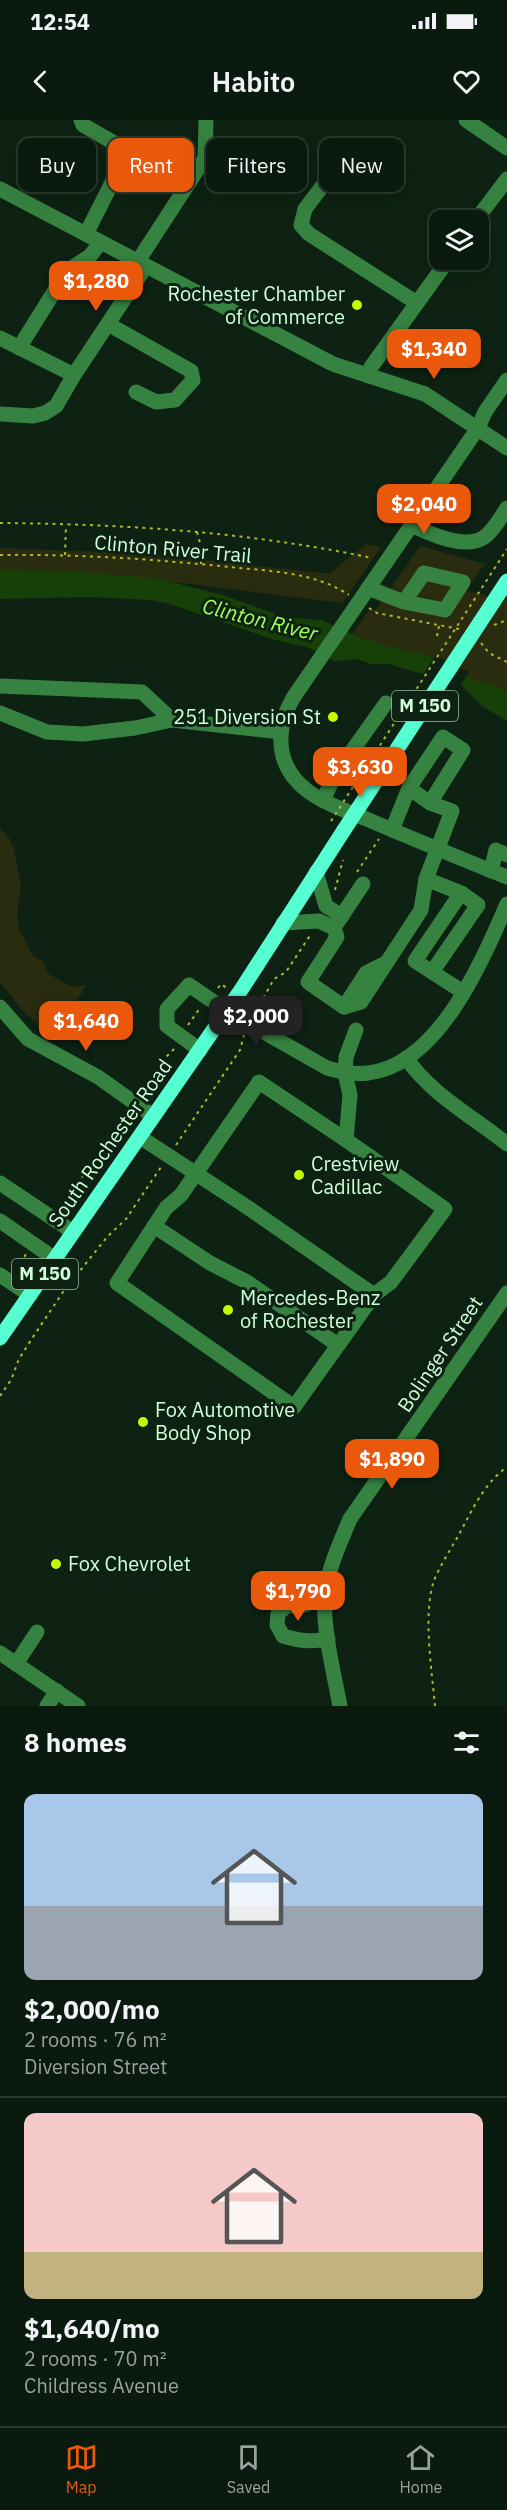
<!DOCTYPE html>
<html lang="en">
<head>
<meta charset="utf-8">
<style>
  body { margin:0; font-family:"IBM Plex Sans",sans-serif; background:#18271c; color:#f1f3f6; height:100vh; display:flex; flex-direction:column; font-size:22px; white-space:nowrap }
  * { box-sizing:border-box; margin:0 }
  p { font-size:20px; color:#99a19e }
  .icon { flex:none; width:33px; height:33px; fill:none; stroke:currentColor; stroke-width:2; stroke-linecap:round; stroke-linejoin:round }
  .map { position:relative; height:1586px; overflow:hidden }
  .sheet { display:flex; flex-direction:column; background:#0a1a0e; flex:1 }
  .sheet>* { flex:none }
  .guide { position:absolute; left:18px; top:18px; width:471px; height:54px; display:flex; gap:12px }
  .buttons { position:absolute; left:429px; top:90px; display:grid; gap:12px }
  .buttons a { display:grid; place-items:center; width:60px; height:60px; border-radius:12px; background:#0a1a0e; box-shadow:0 6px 24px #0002,0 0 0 2px #2a382e; font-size:30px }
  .price { position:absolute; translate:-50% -51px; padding:0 14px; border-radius:12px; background:#ea580c; color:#fff; font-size:20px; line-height:39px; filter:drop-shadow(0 2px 3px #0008) }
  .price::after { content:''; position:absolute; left:50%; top:36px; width:18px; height:14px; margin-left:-9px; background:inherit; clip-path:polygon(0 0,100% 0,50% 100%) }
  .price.current { background:#222; color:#fff }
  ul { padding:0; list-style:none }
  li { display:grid; align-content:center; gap:12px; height:318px; padding:0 24px }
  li+li { border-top:2px solid #2a382e }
  li span { display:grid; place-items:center; height:186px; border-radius:12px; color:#555 }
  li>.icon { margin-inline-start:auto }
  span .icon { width:108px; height:108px; fill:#fffc; stroke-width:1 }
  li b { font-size:26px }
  h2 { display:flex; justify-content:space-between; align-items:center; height:72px; padding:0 24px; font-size:26px }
  .pill { padding:0 21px; border-radius:12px; background:#0a1a0e; box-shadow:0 6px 24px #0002,0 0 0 2px #2a382e; font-size:21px; line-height:54px }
  .pill.current { background:#ea580c; color:#fff }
  .status { display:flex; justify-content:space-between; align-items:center; height:42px; padding:0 30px; background:#0a1a0e; direction:ltr }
  .status svg { height:16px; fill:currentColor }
  header { display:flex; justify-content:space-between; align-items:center; height:78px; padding:0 24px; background:#0a1a0e; font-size:27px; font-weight:600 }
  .dock { display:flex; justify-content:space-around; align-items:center; height:84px; border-top:2px solid #2a382e; background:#0a1a0e; font-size:16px; color:#99a19e }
  .dock a { display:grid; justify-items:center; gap:3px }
  .dock .current { color:#ea580c }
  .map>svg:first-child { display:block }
  .green { fill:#2a2c10 }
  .water { fill:#164008 }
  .pier { fill:#0d2213 }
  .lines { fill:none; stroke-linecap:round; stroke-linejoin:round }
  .path { stroke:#b0b72a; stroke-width:2; stroke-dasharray:3 4.5; stroke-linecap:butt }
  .minor { stroke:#368341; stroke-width:15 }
  .major { stroke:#55ffd2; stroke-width:15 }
  .path-bridge { stroke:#b0b72a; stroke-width:2; stroke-dasharray:3 4.5; stroke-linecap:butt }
  .major-bridge { stroke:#55ffd2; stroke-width:15 }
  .poi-dot { fill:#c5f900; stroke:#0d2213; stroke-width:2 }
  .labels { text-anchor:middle; stroke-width:6; stroke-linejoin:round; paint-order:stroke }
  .shield { fill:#0d2213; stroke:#94bd9e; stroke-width:1.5 }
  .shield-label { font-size:18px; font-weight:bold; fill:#ceffd9 }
  .poi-label { font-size:20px; fill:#ceffd9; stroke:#0d2213; text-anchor:start }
  .street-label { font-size:20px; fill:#ceffd9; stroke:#0d2213 }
  .water-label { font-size:21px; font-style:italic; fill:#a2ff5c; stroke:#0d2213 }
</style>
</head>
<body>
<div class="status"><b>12:54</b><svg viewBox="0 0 49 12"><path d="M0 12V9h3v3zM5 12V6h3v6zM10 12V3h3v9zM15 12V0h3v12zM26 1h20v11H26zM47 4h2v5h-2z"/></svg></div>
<header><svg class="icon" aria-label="back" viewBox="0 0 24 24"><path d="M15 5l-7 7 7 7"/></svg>Habito<svg class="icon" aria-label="heart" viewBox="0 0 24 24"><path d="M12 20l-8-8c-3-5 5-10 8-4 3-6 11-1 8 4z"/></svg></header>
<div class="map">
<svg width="507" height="1586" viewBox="0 0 507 1586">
  <rect width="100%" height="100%" fill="#0d2213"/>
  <g class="green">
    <polygon points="367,424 381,427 342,483 182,463 89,457 0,455 0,428 150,434 321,453 330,453"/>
    <polygon points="420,426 485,444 465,471 499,478 507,466 507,573 342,529 370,489 376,490"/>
    <polygon points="0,708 9,718 14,730 21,766 17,794 19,809 33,836 42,841 49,854 72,867 87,865 52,917 23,891 0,862"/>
  </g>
  <polygon class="water" points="0,450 71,451 155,458 223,475 285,497 321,500 359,517 409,532 422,533 479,562 492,563 507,572 507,601 482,586 461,565 388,544 370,544 357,539 334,541 307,527 275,520 170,484 151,480 91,477 0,479"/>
  <polygon class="pier" points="435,536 469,552 459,568 422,556"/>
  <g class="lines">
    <g class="path">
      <path d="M 0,403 C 124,404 250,412 372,438"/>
      <polyline points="197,412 202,430 201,444"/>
      <path d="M 0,435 C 77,434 153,439 229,447 C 269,451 315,452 349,475"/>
      <polyline points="65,435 66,405"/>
      <polyline points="369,488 377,493 459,509"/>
      <polyline points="494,505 507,500"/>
      <polyline points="439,506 437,515 441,516"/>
      <polyline points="481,523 489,533 507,542"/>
      <polyline points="357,752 379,719"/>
      <polyline points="335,770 343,740"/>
      <polyline points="218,868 221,864 227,868"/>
      <polyline points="248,880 258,886"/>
      <polyline points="256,891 274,859 286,852 311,814"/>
      <polyline points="188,905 200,888"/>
      <polyline points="142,974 166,937 175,928"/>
      <polyline points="176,1025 240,930 244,915"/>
      <polyline points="60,1088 128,993"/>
      <polyline points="17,1150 26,1134"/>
      <polyline points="0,1276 11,1260 19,1239 31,1220 63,1172 107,1117 126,1099 161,1047"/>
      <path d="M 435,1586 C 432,1551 422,1490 435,1458 C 443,1440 455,1423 464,1405 C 475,1384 487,1361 507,1347"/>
    </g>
    <g class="minor">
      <polyline points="81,0 83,5 123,28 124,39 86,114"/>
      <polyline points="466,0 507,28"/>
      <polyline points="333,52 305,89 301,105 309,114 417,183"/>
      <polyline points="0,69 333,244 425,274 507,328"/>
      <polyline points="476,100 507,59"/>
      <polyline points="138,141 205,38 206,0"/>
      <polyline points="108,204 191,251 193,260 175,280 156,282 136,272"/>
      <polyline points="0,218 74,255"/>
      <polyline points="19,228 67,151 90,136 101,122"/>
      <polyline points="368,256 371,247 448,140"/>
      <path d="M 507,260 L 485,292 L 478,308 L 293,578 C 278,604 275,635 295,659 C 313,681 346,690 371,701 C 416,720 461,739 507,757"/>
      <polyline points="0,294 33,296 45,293 56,286 74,255 146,146"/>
      <path d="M 411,405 C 430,414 469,432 487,415 C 495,408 501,397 507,388"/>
      <polyline points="368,468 404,482 445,490 463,462 424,453 404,482"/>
      <polyline points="0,566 142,572 172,600"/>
      <polyline points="0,593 47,612 83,614 135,608 172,600 281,612"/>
      <polyline points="409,668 430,683 452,691 426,759 461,773"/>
      <polyline points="323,680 335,655 386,583"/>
      <polyline points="392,710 409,668 443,617 463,630 430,683"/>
      <polyline points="491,751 496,730 507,735"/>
      <polyline points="316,752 326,786 342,796"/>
      <polyline points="283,803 319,801 334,808 337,817 308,862 344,887"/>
      <polyline points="337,803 363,764"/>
      <polyline points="432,852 478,785 461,773 415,841 463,872"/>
      <polyline points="0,887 28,919 98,957 153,996"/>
      <polyline points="344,887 361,882 421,790 426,759"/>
      <polyline points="344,887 366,853 384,844"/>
      <path d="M 200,930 L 167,906 L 167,889 L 189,865 L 227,891 L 327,948 C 341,952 354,955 368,953 C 439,945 482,841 507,784"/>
      <path d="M 406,938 C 432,975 472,996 507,1024"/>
      <polyline points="140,1017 247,1087 374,1175 391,1162 445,1089 346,1020 350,975 345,953 346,937 356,910"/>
      <polyline points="346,1020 259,962 181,1075 166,1088 117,1163 294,1287 374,1175"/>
      <polyline points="0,1063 73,1112"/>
      <polyline points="0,1101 55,1139"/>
      <polyline points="154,1106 210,1143 247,1162 338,1225"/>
      <polyline points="0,1155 30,1175"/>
      <path d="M 325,1476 L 304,1485 L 287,1486 L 278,1493 L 277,1505 L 283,1516 C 299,1521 311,1522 328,1519"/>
      <polyline points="0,1533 78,1586"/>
      <polyline points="16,1544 37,1512"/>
      <polyline points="47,1586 57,1571"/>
      <path d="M 340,1586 C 334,1554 322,1506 325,1475 C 328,1448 340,1423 350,1399 L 507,1173"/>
    </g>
    <polyline class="major" points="0,1218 241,870 344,710"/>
    <polyline class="path-bridge" points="331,701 507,429"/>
    <polyline class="major-bridge" points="344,710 507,461"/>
  </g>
  <g class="poi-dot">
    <circle cx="357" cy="185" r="6"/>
    <circle cx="333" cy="597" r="6"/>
    <circle cx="299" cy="1055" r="6"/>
    <circle cx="228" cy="1190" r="6"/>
    <circle cx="143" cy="1302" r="6"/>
    <circle cx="56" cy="1444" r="6"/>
  </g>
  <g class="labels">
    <g class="shield">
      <rect x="392" y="571" width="66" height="30" rx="4.5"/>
      <rect x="12" y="1139" width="66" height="30" rx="4.5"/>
    </g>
    <g class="shield-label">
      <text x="425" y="592">M 150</text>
      <text x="45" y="1160">M 150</text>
    </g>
    <g class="poi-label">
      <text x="345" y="181" text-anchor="end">Rochester Chamber<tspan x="345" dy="23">of Commerce</tspan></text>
      <text x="321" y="604" text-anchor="end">251 Diversion St</text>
      <text x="311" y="1051">Crestview<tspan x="311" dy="23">Cadillac</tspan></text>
      <text x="240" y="1185">Mercedes-Benz<tspan x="240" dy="23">of Rochester</tspan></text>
      <text x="155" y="1297">Fox Automotive<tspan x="155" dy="23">Body Shop</tspan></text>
      <text x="68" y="1451">Fox Chevrolet</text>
    </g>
    <g class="street-label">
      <text transform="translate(173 429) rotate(5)" y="7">Clinton River Trail</text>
      <text transform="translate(110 1023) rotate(-55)" y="7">South Rochester Road</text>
      <text transform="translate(440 1234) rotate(-56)" y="7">Bolinger Street</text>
    </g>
    <g class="water-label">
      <text transform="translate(260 500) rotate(14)" y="7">Clinton River</text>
    </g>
  </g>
</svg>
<div class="buttons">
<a><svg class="icon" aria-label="layers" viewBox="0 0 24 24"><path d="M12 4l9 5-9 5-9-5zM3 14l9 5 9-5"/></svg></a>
</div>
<b class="price" style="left:96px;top:192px">$1,280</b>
<b class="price" style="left:434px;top:260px">$1,340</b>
<b class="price" style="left:424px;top:415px">$2,040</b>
<b class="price" style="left:360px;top:678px">$3,630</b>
<b class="price current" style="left:256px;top:927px">$2,000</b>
<b class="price" style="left:86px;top:932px">$1,640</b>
<b class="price" style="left:392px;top:1370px">$1,890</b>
<b class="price" style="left:298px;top:1502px">$1,790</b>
<div class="guide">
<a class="pill">Buy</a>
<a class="pill current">Rent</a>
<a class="pill">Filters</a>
<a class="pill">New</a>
</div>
</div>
<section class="sheet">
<h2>8 homes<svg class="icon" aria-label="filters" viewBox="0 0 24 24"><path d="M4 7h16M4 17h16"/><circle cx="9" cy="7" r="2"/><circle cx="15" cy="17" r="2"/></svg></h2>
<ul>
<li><span style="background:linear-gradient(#a9c7e8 60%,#9aa5b1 0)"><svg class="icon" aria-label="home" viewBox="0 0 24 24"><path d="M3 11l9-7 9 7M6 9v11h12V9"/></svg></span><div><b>$2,000/mo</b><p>2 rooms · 76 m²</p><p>Diversion Street</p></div></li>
<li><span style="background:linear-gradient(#f6c9c9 75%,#c2b280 0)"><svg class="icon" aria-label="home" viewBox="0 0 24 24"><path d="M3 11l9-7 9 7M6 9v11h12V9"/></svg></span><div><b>$1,640/mo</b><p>2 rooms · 70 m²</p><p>Childress Avenue</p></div></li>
</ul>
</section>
<nav class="dock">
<a class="current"><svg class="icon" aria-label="map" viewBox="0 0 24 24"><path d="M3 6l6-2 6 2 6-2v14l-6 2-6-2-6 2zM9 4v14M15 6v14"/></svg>Map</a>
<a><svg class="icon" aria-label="saved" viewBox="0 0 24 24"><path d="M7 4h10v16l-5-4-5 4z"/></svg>Saved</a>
<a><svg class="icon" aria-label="home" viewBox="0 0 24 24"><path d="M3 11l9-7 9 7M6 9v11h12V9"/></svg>Home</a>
</nav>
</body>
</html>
